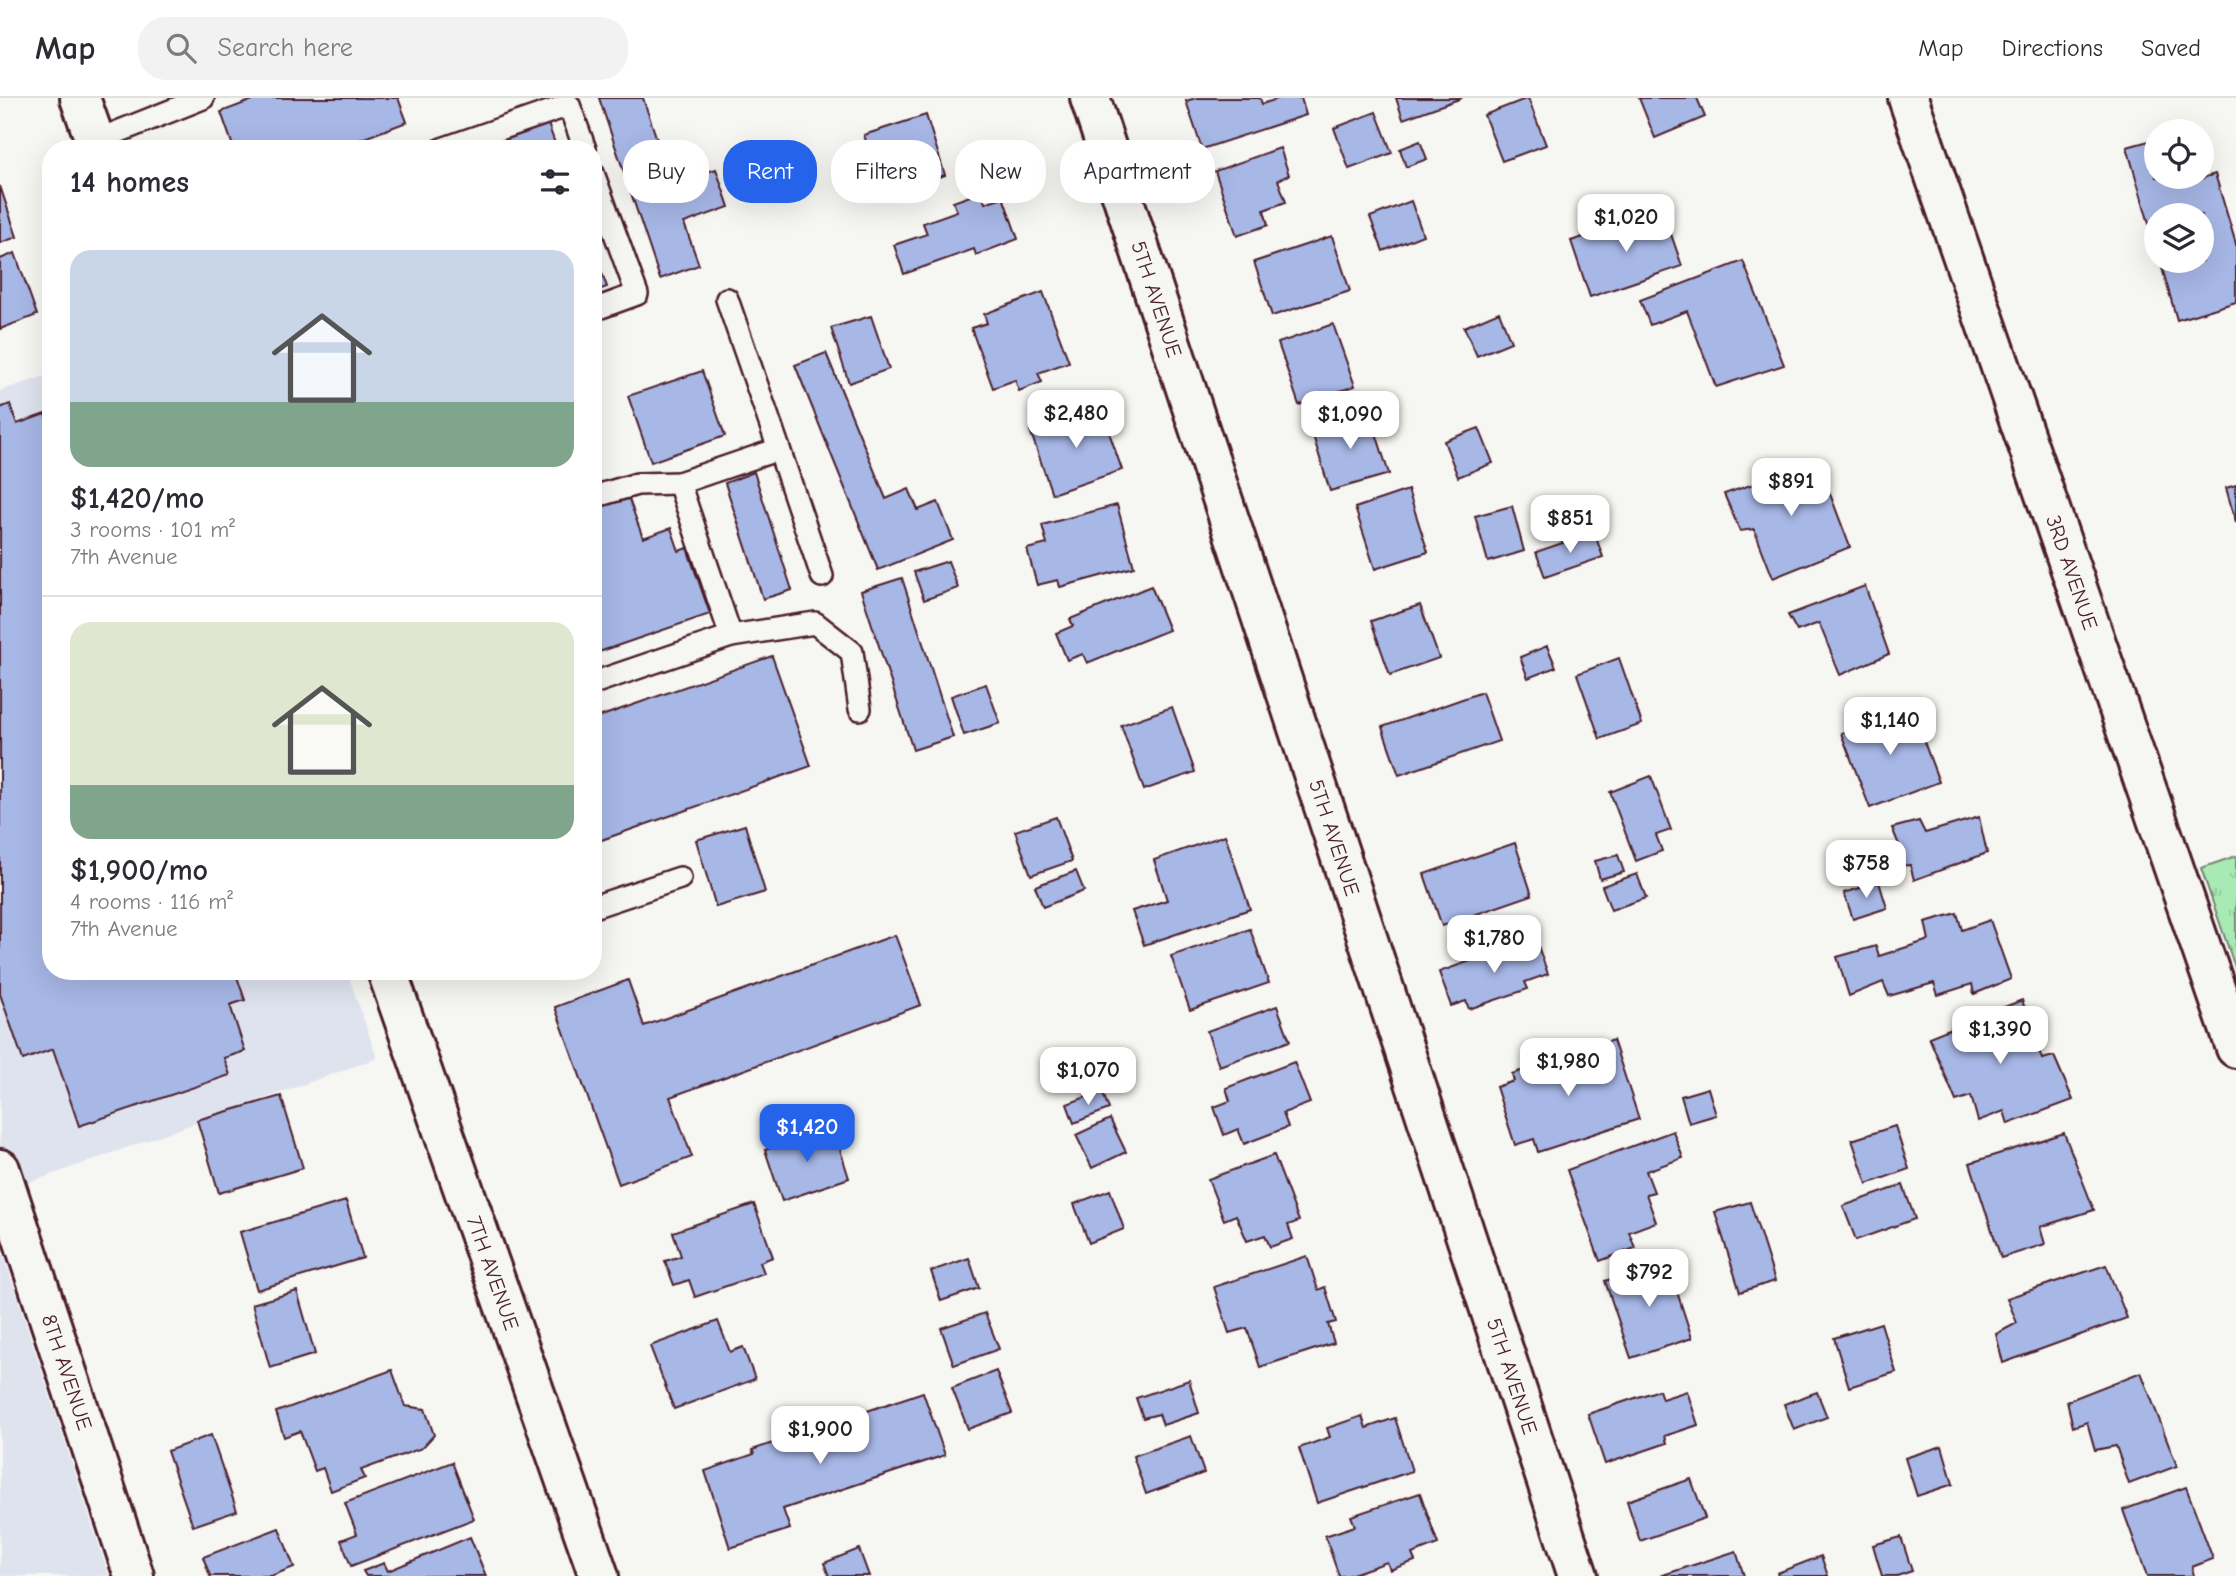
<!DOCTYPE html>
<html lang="en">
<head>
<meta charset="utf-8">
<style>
  body { margin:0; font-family:"Comic Neue",sans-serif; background:#f2f2f3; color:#2b2b33; height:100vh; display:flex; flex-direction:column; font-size:26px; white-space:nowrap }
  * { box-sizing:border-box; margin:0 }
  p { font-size:23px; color:#7c7c81 }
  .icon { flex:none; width:38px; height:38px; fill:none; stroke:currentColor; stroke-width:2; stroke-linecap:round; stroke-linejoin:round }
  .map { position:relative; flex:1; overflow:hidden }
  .details { position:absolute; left:42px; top:42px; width:560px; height:840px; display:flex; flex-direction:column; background:#fff; border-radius:28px; box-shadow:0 7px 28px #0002 }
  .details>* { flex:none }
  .guide { position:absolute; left:623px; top:42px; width:665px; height:63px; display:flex; gap:14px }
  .tools { position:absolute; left:2144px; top:21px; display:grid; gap:14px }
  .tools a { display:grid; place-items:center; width:70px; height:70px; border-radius:50%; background:#fff; box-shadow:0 7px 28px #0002; font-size:35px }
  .price { position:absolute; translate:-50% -60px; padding:0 16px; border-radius:14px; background:#fff; color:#222; font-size:23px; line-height:46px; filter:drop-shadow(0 2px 4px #0008) }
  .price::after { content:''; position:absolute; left:50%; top:42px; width:21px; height:16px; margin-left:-10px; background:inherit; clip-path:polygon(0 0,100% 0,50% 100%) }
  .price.selected { background:#2563eb; color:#fff }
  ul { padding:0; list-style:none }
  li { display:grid; align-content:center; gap:14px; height:371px; padding:0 28px }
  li+li { border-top:2px solid #e1e1e2 }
  li span { display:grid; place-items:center; height:217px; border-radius:21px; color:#555 }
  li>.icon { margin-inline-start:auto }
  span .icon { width:126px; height:126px; fill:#fffc; stroke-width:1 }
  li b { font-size:30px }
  h2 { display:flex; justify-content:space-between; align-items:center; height:84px; padding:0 28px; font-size:30px }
  .tag { padding:0 24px; border-radius:28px; background:#fff; box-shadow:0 7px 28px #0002; font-size:24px; line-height:63px }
  .tag.selected { background:#2563eb; color:#fff }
  header { display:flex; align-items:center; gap:42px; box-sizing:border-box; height:98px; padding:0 35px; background:#fff; border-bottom:2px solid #e1e1e2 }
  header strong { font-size:33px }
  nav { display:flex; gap:38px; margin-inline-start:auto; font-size:24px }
  .search { width:490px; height:63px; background:#f2f2f3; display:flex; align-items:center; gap:18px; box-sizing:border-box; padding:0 24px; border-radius:28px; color:#7c7c81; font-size:26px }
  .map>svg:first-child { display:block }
  .built { fill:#dee3ee }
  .park { fill:url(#park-tufts); stroke:#788470; stroke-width:2 }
  .building { fill:#a7b7e6; stroke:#4a1f2b; stroke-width:2 }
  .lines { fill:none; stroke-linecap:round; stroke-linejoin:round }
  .lane-casing { stroke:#4a1f2b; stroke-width:26 }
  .street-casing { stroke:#4a1f2b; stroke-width:44 }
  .secondary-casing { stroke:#4a1f2b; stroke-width:44 }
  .lane { stroke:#f6f6f2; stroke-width:21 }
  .street { stroke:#f6f6f2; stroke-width:38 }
  .secondary { stroke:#f6f6f2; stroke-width:38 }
  .labels { text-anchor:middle; stroke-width:5; stroke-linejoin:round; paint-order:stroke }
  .street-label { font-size:21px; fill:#4a1f2b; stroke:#f6f6f2 }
</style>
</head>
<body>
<header>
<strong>Map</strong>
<div class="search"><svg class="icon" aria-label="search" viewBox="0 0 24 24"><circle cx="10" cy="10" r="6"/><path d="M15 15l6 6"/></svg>Search here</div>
<nav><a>Map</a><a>Directions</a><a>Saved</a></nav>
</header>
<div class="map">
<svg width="2236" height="1478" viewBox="0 0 2236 1478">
  <defs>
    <pattern id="park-tufts" width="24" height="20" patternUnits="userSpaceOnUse" patternTransform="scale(1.75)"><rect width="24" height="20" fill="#a7eab4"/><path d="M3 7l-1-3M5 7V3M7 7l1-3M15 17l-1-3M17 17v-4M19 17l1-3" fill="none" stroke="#91c89b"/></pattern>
  </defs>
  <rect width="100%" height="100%" fill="#f6f6f2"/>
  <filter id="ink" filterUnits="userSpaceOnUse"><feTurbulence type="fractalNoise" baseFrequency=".0143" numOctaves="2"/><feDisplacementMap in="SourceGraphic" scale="14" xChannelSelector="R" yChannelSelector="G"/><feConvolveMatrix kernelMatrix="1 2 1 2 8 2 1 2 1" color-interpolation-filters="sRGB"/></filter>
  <g filter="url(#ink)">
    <g class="built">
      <polygon points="51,276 51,873 347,873 377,960 0,1095 0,293"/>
      <polygon points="0,1146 109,1478 0,1478"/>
    </g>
    <polygon class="park" points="2236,758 2236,872 2201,770"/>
    <g class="building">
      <polygon points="258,0 398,0 407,24 335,51 234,51 221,14"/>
      <polygon points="599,0 643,0 672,86 716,71 729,109 684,125 699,167 660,181"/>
      <polygon points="1196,0 1260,0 1262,6 1280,0 1301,0 1306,17 1202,51 1186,3"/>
      <polygon points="1396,0 1462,0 1403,21"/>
      <polygon points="1528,0 1546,47 1502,63 1484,17"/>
      <polygon points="1639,0 1697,0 1705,19 1655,40"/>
      <polygon points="1376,14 1392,55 1349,71 1334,30"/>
      <polygon points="926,17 945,77 885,97 878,74 889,71 884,55 871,59 864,37"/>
      <polygon points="547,23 557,51 470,51"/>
      <polygon points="2156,41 2156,79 2195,79 2196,82 2215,76 2236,146 2236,204 2177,222 2160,163 2202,163 2202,117 2156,117 2156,150 2127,49"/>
      <polygon points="1420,43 1427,61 1406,69 1400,51"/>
      <polygon points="1280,50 1289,77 1278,82 1286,104 1264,112 1268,127 1237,138 1215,73"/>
      <polygon points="0,88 17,139 0,145"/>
      <polygon points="981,94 985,105 1003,99 1018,141 976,157 974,151 904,176 894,147 927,136 923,125 957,113 953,104"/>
      <polygon points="1411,103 1423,137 1383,153 1370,119"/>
      <polygon points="1663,113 1682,168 1590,199 1571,143"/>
      <polygon points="1332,138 1350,193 1272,218 1254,164"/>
      <polygon points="593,150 607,189 593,194"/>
      <polygon points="15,155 37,217 0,231 0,161"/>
      <polygon points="1743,163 1784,267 1716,289 1687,213 1650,227 1640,202"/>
      <polygon points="1043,194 1069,264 1038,275 1042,284 1019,293 1015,282 993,290 971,230 987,225 984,216"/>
      <polygon points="1499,214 1511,244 1477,258 1464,229"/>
      <polygon points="871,218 889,271 849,285 831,230"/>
      <polygon points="1333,226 1355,288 1299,307 1278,245"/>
      <polygon points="826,255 886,401 909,391 918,412 938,404 953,442 878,472 795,267"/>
      <polygon points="702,273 725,338 651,364 628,298"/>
      <polygon points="10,306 17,326 45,316 51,334 51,873 235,873 245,902 230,907 245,953 224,960 230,977 79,1028 53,951 23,962 0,896 0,310"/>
      <polygon points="1100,308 1122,372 1052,396 1030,332"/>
      <polygon points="1369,313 1389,376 1330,393 1311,331"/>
      <polygon points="1479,330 1493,365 1458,379 1444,343"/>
      <polygon points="1818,364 1850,449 1773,480 1754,431 1740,433 1724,396"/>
      <polygon points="754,374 792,492 763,501 725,385"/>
      <polygon points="2236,387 2236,425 2226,390"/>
      <polygon points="1408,392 1428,454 1375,471 1355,410"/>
      <polygon points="626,393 643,440 671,430 679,453 687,450 710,516 593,556 593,404"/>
      <polygon points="1117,407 1134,469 1060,489 1058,482 1037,487 1027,451 1047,446 1042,427"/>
      <polygon points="1512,408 1524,453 1488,464 1475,418"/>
      <polygon points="1594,434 1603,459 1545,479 1536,454"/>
      <polygon points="948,463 958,490 924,502 914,474"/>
      <polygon points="902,480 953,639 913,652 861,493"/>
      <polygon points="1151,488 1169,532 1087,565 1083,556 1067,562 1056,535 1073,528 1070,521"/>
      <polygon points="1865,488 1889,556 1840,577 1819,525 1797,533 1788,517"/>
      <polygon points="1420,507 1439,560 1390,577 1371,523"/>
      <polygon points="1547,548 1556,569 1528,580 1520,559"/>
      <polygon points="772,558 811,668 593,745 593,621"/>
      <polygon points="1619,560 1642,626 1600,641 1577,576"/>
      <polygon points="986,586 1000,625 964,637 951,598"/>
      <polygon points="1482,594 1499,643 1399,677 1382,629"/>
      <polygon points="1172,609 1195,674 1144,692 1121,627"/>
      <polygon points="1911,609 1939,684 1870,710 1841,635"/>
      <polygon points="1651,678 1671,732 1656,737 1662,753 1636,763 1610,694"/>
      <polygon points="1056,719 1072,763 1031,777 1015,733"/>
      <polygon points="1979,719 1987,755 1914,782 1910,767 1897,768 1893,756 1902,754 1892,730 1919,723 1925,735"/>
      <polygon points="745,727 765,794 716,809 696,742"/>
      <polygon points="1225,737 1250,811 1144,847 1132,813 1167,802 1154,762"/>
      <polygon points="1515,745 1532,797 1442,828 1424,776"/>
      <polygon points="1618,757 1624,774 1600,781 1595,763"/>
      <polygon points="1076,773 1084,793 1043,809 1035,788"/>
      <polygon points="1637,776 1646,800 1611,812 1602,788"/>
      <polygon points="1879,784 1887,810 1853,821 1844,795"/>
      <polygon points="1957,815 1962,832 1990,822 2011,881 1974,896 1972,886 1938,897 1934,885 1889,898 1883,884 1849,898 1837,859 1876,848 1879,858 1929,842 1925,824"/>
      <polygon points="1250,831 1269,885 1190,912 1171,858"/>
      <polygon points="895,837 921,907 670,999 692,1059 619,1086 555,909 628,882 644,928"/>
      <polygon points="1535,840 1548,876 1525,884 1528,891 1469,911 1466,903 1451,908 1439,874"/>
      <polygon points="2022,902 2042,961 2054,958 2073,1002 2008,1026 2004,1013 1978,1023 1971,998 1956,1003 1929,939"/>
      <polygon points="1277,908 1290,943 1219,968 1207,933"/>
      <polygon points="1613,942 1639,1021 1538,1054 1534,1041 1515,1047 1496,989 1514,983 1512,976"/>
      <polygon points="1294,964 1310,1005 1283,1015 1288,1029 1244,1046 1238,1031 1224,1037 1214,1009 1230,1003 1226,990"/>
      <polygon points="1708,990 1716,1017 1689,1025 1681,998"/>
      <polygon points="1102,993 1109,1011 1074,1025 1067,1006"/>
      <polygon points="281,998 303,1070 219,1095 197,1022"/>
      <polygon points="1110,1021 1126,1054 1092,1070 1076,1037"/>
      <polygon points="1895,1028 1909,1071 1867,1086 1852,1042"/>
      <polygon points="833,1029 849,1080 782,1103 765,1052"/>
      <polygon points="1673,1033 1683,1060 1646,1073 1654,1094 1646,1096 1656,1124 1629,1134 1635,1150 1600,1163 1567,1072"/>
      <polygon points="2064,1035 2094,1112 2040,1129 2045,1146 2001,1160 1970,1065"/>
      <polygon points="1274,1057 1299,1123 1288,1127 1293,1141 1270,1149 1265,1137 1247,1143 1236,1117 1224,1122 1208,1081"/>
      <polygon points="1903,1087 1915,1121 1856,1142 1843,1108"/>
      <polygon points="1110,1092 1124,1131 1089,1145 1074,1106"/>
      <polygon points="346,1103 363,1160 257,1192 240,1134"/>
      <polygon points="1750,1104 1775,1183 1740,1194 1715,1114"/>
      <polygon points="754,1106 773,1159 760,1164 764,1175 695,1199 689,1182 674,1187 665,1163 681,1158 673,1134"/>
      <polygon points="1307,1158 1318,1192 1325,1189 1336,1224 1328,1226 1334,1245 1260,1269 1247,1230 1229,1235 1214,1189"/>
      <polygon points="969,1160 979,1190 941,1203 931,1173"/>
      <polygon points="1667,1163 1692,1240 1631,1260 1605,1183"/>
      <polygon points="2106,1167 2127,1220 2003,1265 1996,1236 2017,1225 2007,1200"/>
      <polygon points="297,1193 315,1256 270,1270 252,1206"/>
      <polygon points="985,1215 999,1251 954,1267 941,1230"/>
      <polygon points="718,1223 730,1254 743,1249 755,1281 674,1311 650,1248"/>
      <polygon points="1881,1225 1896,1274 1849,1289 1834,1240"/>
      <polygon points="392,1272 405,1308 425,1311 434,1337 422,1350 361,1372 365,1380 331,1393 323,1370 315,1373 300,1333 284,1339 276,1314"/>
      <polygon points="996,1273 1012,1315 968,1331 952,1290"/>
      <polygon points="2141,1274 2177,1368 2129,1386 2116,1348 2095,1352 2087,1324 2073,1329 2067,1303"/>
      <polygon points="1189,1282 1199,1315 1163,1327 1159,1316 1143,1320 1136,1300"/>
      <polygon points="1659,1292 1662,1301 1687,1293 1698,1327 1665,1338 1667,1345 1605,1366 1588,1316"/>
      <polygon points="923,1294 945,1357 783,1411 790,1431 730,1450 705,1373 754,1356 752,1352"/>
      <polygon points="1817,1294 1827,1319 1794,1332 1784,1306"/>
      <polygon points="1362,1318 1366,1330 1395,1320 1412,1373 1317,1405 1299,1350 1330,1339 1327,1330"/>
      <polygon points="211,1337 237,1413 193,1428 167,1353"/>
      <polygon points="1191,1338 1204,1375 1146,1396 1133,1358"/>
      <polygon points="1942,1348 1953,1386 1917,1398 1905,1360"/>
      <polygon points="452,1364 474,1421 351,1468 341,1442 357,1436 345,1405"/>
      <polygon points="1691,1381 1705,1420 1640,1443 1627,1403"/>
      <polygon points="2186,1389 2213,1461 2192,1469 2194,1478 2147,1478 2123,1412"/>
      <polygon points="1420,1395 1438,1446 1412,1456 1415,1463 1390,1472 1387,1464 1347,1478 1339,1478 1325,1438 1355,1428 1351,1418"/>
      <polygon points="279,1430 294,1469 271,1478 210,1478 203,1459"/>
      <polygon points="470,1439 486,1478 366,1478 363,1473 384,1465 388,1473"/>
      <polygon points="1901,1439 1912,1473 1897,1478 1882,1478 1873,1447"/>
      <polygon points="859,1451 869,1478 829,1478 824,1465"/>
      <polygon points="1736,1453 1744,1478 1660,1478"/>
      <polygon points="1821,1458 1828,1478 1778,1478 1777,1475"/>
    </g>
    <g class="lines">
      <g class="lane-casing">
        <g id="lane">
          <polyline points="95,43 203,0"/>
          <polyline points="442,51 569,7 585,51"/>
          <polyline points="593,75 637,196 593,212"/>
          <polyline points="727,201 779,351"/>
          <polyline points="593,399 637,386 679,385"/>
          <polyline points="731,538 679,385 779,351 822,478"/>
          <polyline points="593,585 731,538 815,525 852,554 860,611"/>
          <polyline points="593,809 680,780"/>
        </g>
      </g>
      <g class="street-casing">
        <g id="street">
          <path id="s1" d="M 1090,0 L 1578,1478"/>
          <path id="s2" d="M 1908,0 L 2236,950"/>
          <path id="s3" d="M 0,1071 L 134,1478"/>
        </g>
      </g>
      <g class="secondary-casing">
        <g id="secondary">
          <polyline points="80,0 98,51"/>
          <path id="s4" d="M 387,873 L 599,1478"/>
        </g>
      </g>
      <use href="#lane" class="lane"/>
      <use href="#street" class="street"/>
      <use href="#secondary" class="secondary"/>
    </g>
  </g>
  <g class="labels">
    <g class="street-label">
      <text dy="7" stroke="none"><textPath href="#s1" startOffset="212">5TH AVENUE</textPath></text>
      <text dy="7" stroke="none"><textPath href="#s2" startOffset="502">3RD AVENUE</textPath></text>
      <text dy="7" stroke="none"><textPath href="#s1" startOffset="779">5TH AVENUE</textPath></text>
      <text dy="7" stroke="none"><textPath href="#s4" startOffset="320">7TH AVENUE</textPath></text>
      <text dy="7" stroke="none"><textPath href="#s3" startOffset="214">8TH AVENUE</textPath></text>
      <text dy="7" stroke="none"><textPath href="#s1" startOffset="1346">5TH AVENUE</textPath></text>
    </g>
  </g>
</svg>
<div class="tools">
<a><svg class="icon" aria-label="locate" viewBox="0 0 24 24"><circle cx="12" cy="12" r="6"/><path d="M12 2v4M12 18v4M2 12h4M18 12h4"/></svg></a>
<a><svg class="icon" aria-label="layers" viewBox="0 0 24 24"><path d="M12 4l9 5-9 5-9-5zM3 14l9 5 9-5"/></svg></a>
</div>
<b class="price" style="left:1626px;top:156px">$1,020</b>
<b class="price" style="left:1076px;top:352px">$2,480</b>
<b class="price" style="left:1350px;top:353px">$1,090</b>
<b class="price" style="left:1791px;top:420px">$891</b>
<b class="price" style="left:1570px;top:457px">$851</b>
<b class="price" style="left:1890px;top:659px">$1,140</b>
<b class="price" style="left:1866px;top:802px">$758</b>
<b class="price" style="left:1494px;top:877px">$1,780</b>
<b class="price" style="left:2000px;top:968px">$1,390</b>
<b class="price" style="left:1568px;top:1000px">$1,980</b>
<b class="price" style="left:1088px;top:1009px">$1,070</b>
<b class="price selected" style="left:807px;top:1066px">$1,420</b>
<b class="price" style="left:1649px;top:1211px">$792</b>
<b class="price" style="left:820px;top:1368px">$1,900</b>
<div class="guide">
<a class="tag">Buy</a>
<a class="tag selected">Rent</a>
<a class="tag">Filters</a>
<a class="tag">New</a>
<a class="tag">Apartment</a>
</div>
<section class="details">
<h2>14 homes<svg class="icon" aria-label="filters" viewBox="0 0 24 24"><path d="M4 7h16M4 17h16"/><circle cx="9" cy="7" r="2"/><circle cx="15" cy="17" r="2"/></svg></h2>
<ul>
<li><span style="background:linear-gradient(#c9d6e8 70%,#7fa58c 0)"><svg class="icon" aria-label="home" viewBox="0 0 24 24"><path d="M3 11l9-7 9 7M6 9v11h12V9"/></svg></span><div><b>$1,420/mo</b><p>3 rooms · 101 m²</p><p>7th Avenue</p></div></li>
<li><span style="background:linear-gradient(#dfe7d0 75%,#7fa58c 0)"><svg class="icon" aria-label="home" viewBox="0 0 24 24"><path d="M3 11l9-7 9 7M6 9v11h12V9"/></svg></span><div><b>$1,900/mo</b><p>4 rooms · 116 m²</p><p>7th Avenue</p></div></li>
</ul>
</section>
</div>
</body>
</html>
